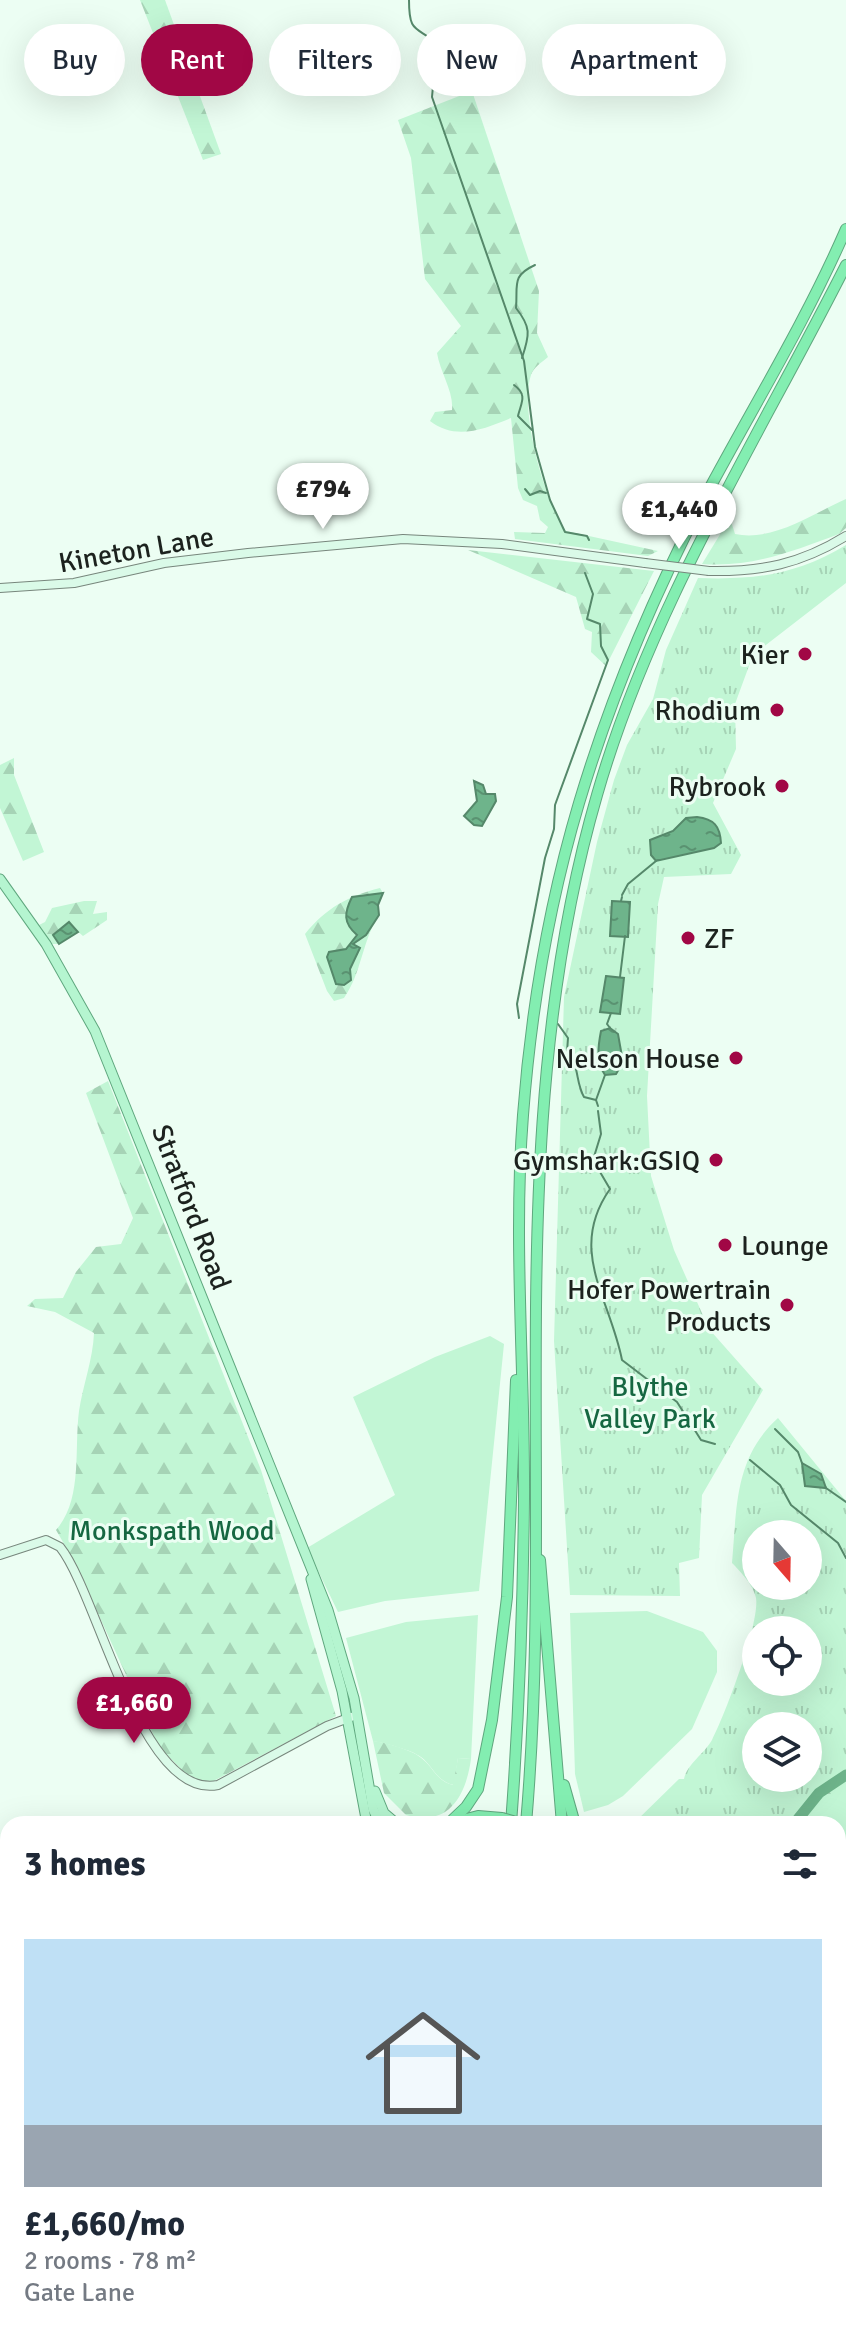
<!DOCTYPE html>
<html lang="en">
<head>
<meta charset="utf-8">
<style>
  body { margin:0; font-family:Signika,sans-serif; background:#f6f6f7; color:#1f2937; height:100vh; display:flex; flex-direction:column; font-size:30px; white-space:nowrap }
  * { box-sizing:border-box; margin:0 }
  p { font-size:26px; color:#747a83 }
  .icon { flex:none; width:44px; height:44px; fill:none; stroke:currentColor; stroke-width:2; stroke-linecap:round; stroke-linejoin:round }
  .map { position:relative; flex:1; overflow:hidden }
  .panel { position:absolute; left:0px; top:1816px; width:846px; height:536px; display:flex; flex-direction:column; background:#fff; border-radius:24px 24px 0 0; box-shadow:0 8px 32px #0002 }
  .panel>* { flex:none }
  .guide { position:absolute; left:24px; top:24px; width:798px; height:72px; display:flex; gap:16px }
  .needle { width:52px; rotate:160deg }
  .controls { position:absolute; left:742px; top:1520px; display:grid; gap:16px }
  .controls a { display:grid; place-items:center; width:80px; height:80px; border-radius:50%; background:#fff; box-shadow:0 8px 32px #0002; font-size:40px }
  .price { position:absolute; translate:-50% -68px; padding:0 18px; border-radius:28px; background:#fff; color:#222; font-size:26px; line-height:52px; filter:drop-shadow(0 2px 4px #0008) }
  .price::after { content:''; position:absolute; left:50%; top:48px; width:24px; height:18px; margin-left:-12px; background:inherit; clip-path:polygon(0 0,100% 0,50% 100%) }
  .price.active { background:#a10745; color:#fff }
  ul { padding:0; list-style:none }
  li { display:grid; align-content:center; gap:16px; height:424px; padding:0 24px }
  li span { display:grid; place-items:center; height:248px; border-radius:0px; color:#555 }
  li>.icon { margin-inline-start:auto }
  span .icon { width:144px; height:144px; fill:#fffc; stroke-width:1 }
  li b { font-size:34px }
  h2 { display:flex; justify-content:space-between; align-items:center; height:96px; padding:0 24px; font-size:34px }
  .tag { padding:0 28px; border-radius:36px; background:#fff; box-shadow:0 8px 32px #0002; font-size:28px; line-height:72px }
  .tag.active { background:#a10745; color:#fff }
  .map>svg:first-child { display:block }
  .grass { fill:#c2f6d5 }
  .forest { fill:url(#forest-firs) }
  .park { fill:url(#park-tufts); fill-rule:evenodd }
  .water { fill:url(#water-ripples); stroke:#55886a; stroke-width:2 }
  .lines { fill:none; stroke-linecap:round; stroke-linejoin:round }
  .stream { stroke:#55886a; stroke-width:2 }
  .river { stroke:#6eb48b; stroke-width:11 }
  .secondary-casing { stroke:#77867c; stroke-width:10 }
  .primary-casing { stroke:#5fa77e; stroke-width:11 }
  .highway-casing { stroke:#5fa77e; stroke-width:12 }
  .secondary { stroke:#dafae8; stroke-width:8 }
  .primary { stroke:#b5f5d0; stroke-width:9 }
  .highway { stroke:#83eeb1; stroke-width:10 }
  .secondary-bridge-casing { stroke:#77867c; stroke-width:10; stroke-linecap:butt }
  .highway-bridge-casing { stroke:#5fa77e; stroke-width:12; stroke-linecap:butt }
  .secondary-bridge { stroke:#dafae8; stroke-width:8 }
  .highway-bridge { stroke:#83eeb1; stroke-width:10 }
  .poi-dot { fill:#a10745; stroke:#ecfef3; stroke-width:3 }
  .labels { text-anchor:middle; stroke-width:6; stroke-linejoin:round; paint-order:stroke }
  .street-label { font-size:28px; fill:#1c221e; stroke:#ecfef3 }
  .poi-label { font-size:28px; fill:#1c221e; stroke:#ecfef3; text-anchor:end }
  .park-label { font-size:28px; fill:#156741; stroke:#ecfef3 }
</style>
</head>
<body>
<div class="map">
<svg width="846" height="2352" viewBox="0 0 846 2352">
  <defs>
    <pattern id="forest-firs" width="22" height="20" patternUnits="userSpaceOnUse" patternTransform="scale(2)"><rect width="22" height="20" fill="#c2f6d5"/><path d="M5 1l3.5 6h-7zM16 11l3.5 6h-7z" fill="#a6d3b6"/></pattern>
    <pattern id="park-tufts" width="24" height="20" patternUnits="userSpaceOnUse" patternTransform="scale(2)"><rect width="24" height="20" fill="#c2f6d5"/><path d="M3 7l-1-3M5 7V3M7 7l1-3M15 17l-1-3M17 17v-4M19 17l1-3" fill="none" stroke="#a6d3b6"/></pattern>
    <pattern id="water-ripples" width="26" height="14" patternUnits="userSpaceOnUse" patternTransform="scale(2)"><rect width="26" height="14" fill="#6eb48b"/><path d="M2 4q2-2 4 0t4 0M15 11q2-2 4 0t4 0" fill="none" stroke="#5a9271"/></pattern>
  </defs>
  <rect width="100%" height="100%" fill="#ecfef3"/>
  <g class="grass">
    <polygon points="490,1336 504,1344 479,1591 385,1601 338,1612 307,1548 395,1495 353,1397 435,1357"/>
    <polygon points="647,1611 703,1632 717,1651 717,1672 692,1729 623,1796 608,1805 584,1812 575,1774 570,1613"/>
    <path d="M 478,1615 L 471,1759 L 458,1758 L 454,1785 C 437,1782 433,1766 421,1757 C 412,1750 384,1743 373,1741 L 346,1638 L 406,1622 Z"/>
    <polygon points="846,1775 846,1962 838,1958 838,1824 794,1824"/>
    <polygon points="8,2215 8,2344 45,2344 62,2352 0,2352 0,2218"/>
    <polygon points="313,2344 421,2344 419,2352 313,2352"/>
    <polygon points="473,2344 667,2344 667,2351 471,2352"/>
    <polygon points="685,2344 769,2344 772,2352 681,2352"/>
  </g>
  <g class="forest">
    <polygon points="140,0 165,0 221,154 203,160"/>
    <path d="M 472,91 L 539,291 L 537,333 L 548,357 C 542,362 533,368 531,375 C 519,409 544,501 566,531 L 658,551 L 648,556 L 515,539 L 514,532 L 545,533 L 548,527 L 540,520 L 537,506 L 523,500 L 518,488 L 511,418 C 484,429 456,441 430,421 L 435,412 L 452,410 C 454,392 440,372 437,353 L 461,326 L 425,279 L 411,158 L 398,120 Z"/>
    <path d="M 846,499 L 846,528 L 839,534 C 793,551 752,568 702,564 L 730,518 L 735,534 C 773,542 812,514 846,499 Z"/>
    <polygon points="468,550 654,571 606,666 591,652 592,632 585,629 576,597"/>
    <polygon points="14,758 14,775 44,852 23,861 0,808 0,765"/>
    <path d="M 380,888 L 383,893 L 378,905 L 379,915 C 362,941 362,972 344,998 L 334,1001 L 327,991 L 305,934 C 326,908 348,896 380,888 Z"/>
    <polygon points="84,901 97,901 93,914 107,912 107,920 83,936 68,923 53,935 59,944 52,944 39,925 45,922 52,908"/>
    <path d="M 108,1081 L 261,1470 L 336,1716 L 206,1785 L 189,1777 L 159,1747 L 74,1561 L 56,1530 C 83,1500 74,1449 79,1411 C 83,1385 93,1359 94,1333 L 55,1312 L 27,1306 L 35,1299 L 63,1298 L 76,1272 L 96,1247 L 121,1244 L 133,1218 L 86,1093 Z"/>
    <polygon points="846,1673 846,1787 833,1796 816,1824 734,1824 808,1778"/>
    <path d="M 373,1741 C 384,1742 412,1750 420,1757 C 433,1766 436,1781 453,1785 L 458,1758 L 471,1759 C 466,1795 449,1828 406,1815 L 384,1793 Z"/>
    <polygon points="0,1991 8,2000 8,2215 2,2217"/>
    <polygon points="45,2344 138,2344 142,2352 62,2352"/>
    <polygon points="236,2344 313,2344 313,2352 237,2352"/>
  </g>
  <g class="park">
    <path d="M 846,545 L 846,583 L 753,655 L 735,704 L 736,749 L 713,803 L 741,855 L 731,874 L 664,877 L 658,904 L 647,1096 L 651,1176 L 674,1250 L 709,1329 L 763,1390 L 702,1495 L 699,1558 L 679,1563 L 680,1596 L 570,1595 L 554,1341 L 564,997 L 597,842 L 614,780 L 627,745 L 653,699 L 666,650 L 698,578 C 755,580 796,575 846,545 Z"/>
    <path d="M 778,1418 L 846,1501 L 846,1775 L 819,1793 L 794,1824 L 633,1824 L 679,1779 L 684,1779 C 687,1764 704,1754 712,1740 C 725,1715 760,1623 756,1598 C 754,1586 740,1571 732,1563 C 737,1507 734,1458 778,1418 ZM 756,1534 L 808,1534 L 808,1586 L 756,1586 ZM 756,1630 L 808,1630 L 808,1682 L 756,1682 ZM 756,1726 L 808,1726 L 808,1778 L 756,1778 Z"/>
  </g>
  <g class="water">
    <polygon points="474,781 483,785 486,794 495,794 496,801 482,826 474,825 464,816 477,801"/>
    <path d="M 697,817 C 714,819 720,826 721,843 L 714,848 L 656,861 L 651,855 L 650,840 L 673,831 L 686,818 Z"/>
    <path d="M 383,893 L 378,905 L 379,915 L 366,935 L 353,944 L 360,948 L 350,969 L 351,980 L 344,985 L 336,984 L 327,957 L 329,952 L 346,949 L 357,935 C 343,923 344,913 352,897 Z"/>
    <polygon points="612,901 630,902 628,937 610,936"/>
    <polygon points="69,922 78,932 59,944 53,935"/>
    <polygon points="606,976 624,978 620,1014 600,1012"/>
    <path d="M 610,1028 L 618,1034 L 623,1062 L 616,1074 L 605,1075 C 596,1062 598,1046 601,1031 Z"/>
    <polygon points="802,1463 821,1474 826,1488 805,1486"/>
  </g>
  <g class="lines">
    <g class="stream">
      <path d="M 409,0 C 409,34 416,26 437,43 L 432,97 L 524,361 L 535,447 L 550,500 L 565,532 L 587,536 L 589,540"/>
      <path d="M 522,358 C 530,334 531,327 516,308 C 518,285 511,276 535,265"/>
      <path d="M 514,385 C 528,395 521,403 518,416 L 532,430"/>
      <polyline points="525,489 530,495 540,491 546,493"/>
      <polyline points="622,895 628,884 656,861"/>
      <polyline points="621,901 622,897"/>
      <polyline points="620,977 625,936"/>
      <polyline points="519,1018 517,1004 545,858 554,829 555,805 608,660 601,646 600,624 587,619 593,594 585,573"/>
      <path d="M 558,1024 L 568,1038 L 567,1052 C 580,1066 575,1081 584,1097 L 596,1100 L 598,1106"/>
      <polyline points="610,1028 607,1024 611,1013"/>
      <polyline points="596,1100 605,1075"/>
      <path d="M 598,1111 L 601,1134 L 593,1160 L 610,1189 C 567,1250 610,1298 622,1360 L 677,1402 L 701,1440 L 715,1444"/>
      <polyline points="775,1429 798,1452 802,1463"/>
      <polyline points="750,1460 780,1485 791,1505 838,1543 846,1558"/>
      <polyline points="826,1488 846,1502"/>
    </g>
    <g class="river">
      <polyline points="794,1824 819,1793 846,1775"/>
      <polyline points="383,2344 384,2352"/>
    </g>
    <g class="secondary-casing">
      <g id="secondary">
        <path d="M 709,571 C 761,572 801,564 846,536"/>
        <polyline points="0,588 74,583 164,563 248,553 403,539 502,544 645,563"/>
        <path d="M 0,1555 L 46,1540 L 60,1547 C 98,1594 141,1801 218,1785 L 327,1726 L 351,1717"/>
      </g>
    </g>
    <g class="primary-casing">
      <g id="primary">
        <polyline points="0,879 46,944 95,1031 328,1610 354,1698 373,1809 380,1824"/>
        <polyline points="311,1579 342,1691 367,1824"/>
        <polyline points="375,1791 384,1813 397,1824"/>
      </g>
    </g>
    <g class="highway-casing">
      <g id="highway">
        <polyline points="540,1560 562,1824"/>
        <polyline points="564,1785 575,1824"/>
        <polyline points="451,1823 478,1816 502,1818"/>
        <polyline points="448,1824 466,1807 478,1789 492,1720 507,1597 516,1380"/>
        <path d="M 511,1824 C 519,1716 523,1607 524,1499 C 525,1371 513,1242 523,1115 C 531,1010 549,904 579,803 C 611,696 654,594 706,495 C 753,407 806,321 846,229"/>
        <path d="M 526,1824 C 556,1479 499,1132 597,795 C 651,606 758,439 846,265"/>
        <polyline points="838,1976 846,1979"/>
        <polyline points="838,1988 846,1991"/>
        <polyline points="435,2352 437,2344"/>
        <polyline points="449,2352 451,2344"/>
        <polyline points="457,2352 459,2344"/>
      </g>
    </g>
    <use href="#secondary" class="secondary"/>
    <use href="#primary" class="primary"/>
    <use href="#highway" class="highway"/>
    <g class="secondary-bridge-casing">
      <polyline id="secondary-bridge" points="645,563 709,571"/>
    </g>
    <g class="highway-bridge-casing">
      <polyline id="highway-bridge" points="502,1818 523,1824"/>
    </g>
    <use href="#secondary-bridge" class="secondary-bridge"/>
    <use href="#highway-bridge" class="highway-bridge"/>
  </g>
  <g class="poi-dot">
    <circle cx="805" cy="654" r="8"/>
    <circle cx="777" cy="710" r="8"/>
    <circle cx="782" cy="786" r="8"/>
    <circle cx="688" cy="938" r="8"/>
    <circle cx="736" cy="1058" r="8"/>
    <circle cx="716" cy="1160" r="8"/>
    <circle cx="725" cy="1245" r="8"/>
    <circle cx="787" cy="1305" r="8"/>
  </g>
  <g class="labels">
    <g class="street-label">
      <text transform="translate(136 549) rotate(-10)" y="10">Kineton Lane</text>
      <text transform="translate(192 1207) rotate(69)" y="10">Stratford Road</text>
    </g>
    <g class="poi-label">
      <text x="789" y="664">Kier</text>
      <text x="761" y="720">Rhodium</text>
      <text x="766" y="796">Rybrook</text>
      <text x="704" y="948" text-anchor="start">ZF</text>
      <text x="720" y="1068">Nelson House</text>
      <text x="700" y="1170">Gymshark:GSIQ</text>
      <text x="741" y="1255" text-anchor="start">Lounge</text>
      <text x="771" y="1299">Hofer Powertrain<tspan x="771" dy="32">Products</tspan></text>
    </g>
    <g class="park-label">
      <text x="650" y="1396">Blythe<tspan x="650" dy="32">Valley Park</tspan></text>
      <text x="172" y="1540">Monkspath Wood</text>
    </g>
  </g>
</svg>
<div class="controls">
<a><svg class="needle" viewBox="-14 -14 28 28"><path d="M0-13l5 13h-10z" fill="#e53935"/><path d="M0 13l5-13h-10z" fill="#747a83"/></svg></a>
<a><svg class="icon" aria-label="locate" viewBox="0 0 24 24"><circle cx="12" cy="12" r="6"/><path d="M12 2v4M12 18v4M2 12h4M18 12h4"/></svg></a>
<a><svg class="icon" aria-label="layers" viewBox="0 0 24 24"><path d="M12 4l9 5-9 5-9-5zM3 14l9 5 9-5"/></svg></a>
</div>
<b class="price" style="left:323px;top:531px">£794</b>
<b class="price" style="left:679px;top:551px">£1,440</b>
<b class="price active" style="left:134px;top:1745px">£1,660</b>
<div class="guide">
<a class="tag">Buy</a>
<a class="tag active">Rent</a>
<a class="tag">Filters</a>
<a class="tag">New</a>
<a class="tag">Apartment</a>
</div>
<section class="panel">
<h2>3 homes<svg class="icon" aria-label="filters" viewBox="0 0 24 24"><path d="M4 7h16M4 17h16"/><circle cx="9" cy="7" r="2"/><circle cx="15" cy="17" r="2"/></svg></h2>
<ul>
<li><span style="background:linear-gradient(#bfe0f5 75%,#9aa5b1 0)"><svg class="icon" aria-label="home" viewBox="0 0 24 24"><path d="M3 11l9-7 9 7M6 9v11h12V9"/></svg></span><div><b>£1,660/mo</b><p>2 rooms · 78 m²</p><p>Gate Lane</p></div></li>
</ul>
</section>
</div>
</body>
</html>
